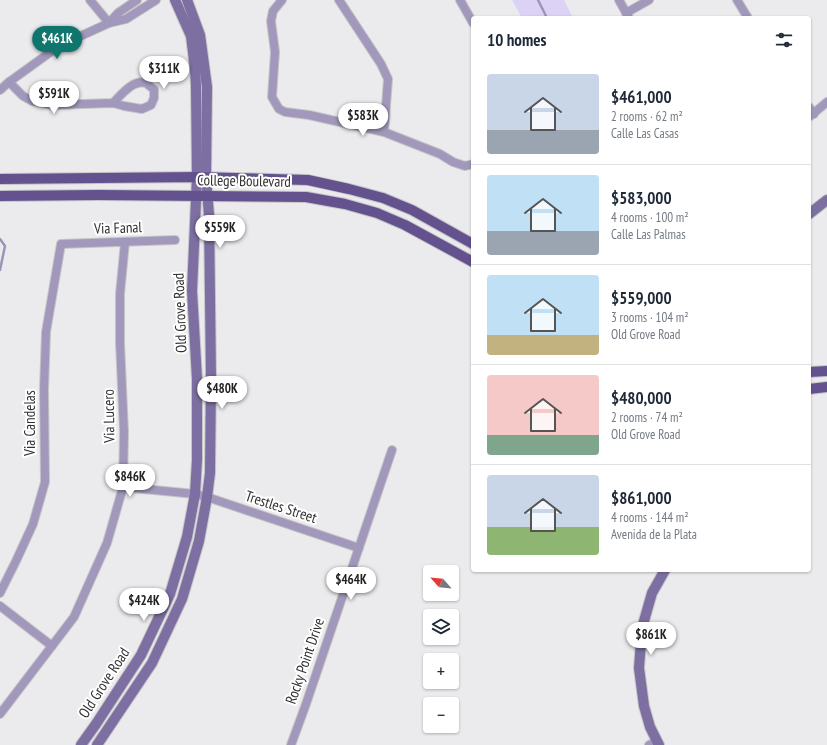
<!DOCTYPE html>
<html lang="en">
<head>
<meta charset="utf-8">
<style>
  body { margin:0; font-family:"PT Sans Narrow",sans-serif; background:#f2f2f3; color:#1f2937; height:100vh; display:flex; flex-direction:column; font-size:15px; white-space:nowrap }
  * { box-sizing:border-box; margin:0 }
  p { font-size:13px; color:#747a83 }
  .icon { flex:none; width:22px; height:22px; fill:none; stroke:currentColor; stroke-width:2; stroke-linecap:round; stroke-linejoin:round }
  .map { position:relative; flex:1; overflow:hidden }
  .drawer { position:absolute; left:471px; top:16px; width:340px; height:556px; display:flex; flex-direction:column; background:#fff; border-radius:4px; box-shadow:0 1px 3px #0004 }
  .drawer>* { flex:none }
  .needle { width:26px; rotate:297deg }
  .tools { position:absolute; left:423px; top:565px; display:grid; gap:8px }
  .tools a { display:grid; place-items:center; width:36px; height:36px; border-radius:4px; background:#fff; box-shadow:0 1px 3px #0004; font-size:20px }
  .price { position:absolute; translate:-50% -34px; padding:0 9px; border-radius:14px; background:#fff; color:#222; font-size:13px; line-height:26px; filter:drop-shadow(0 1px 2px #0008) }
  .price::after { content:''; position:absolute; left:50%; top:24px; width:12px; height:9px; margin-left:-6px; background:inherit; clip-path:polygon(0 0,100% 0,50% 100%) }
  .price.on { background:#0f766e; color:#fff }
  ul { padding:0; list-style:none }
  li { display:flex; align-items:center; gap:12px; height:100px; padding:0 16px }
  li+li { border-top:1px solid #e0e1e3 }
  li span { display:grid; place-items:center; flex:none; width:112px; height:80px; border-radius:4px; color:#555 }
  li>.icon { margin-inline-start:auto }
  span .icon { width:48px; height:48px; fill:#fffc; stroke-width:1 }
  li b { font-size:17px }
  h2 { display:flex; justify-content:space-between; align-items:center; height:48px; padding:0 16px; font-size:17px }
  .map>svg:first-child { display:block }
  .green { fill:#dbd2f6 }
  .lines { fill:none; stroke-linecap:round; stroke-linejoin:round }
  .stream { stroke:#9d94b9; stroke-width:2.5 }
  .street-casing { stroke:#c6c6c8; stroke-width:10 }
  .secondary-casing { stroke:#c6c6c8; stroke-width:12 }
  .primary-casing { stroke:#c6c6c8; stroke-width:12 }
  .street { stroke:#a198bb; stroke-width:8 }
  .secondary { stroke:#7d6fa2; stroke-width:10 }
  .primary { stroke:#64528f; stroke-width:10 }
  .labels { text-anchor:middle; stroke-width:4; stroke-linejoin:round; paint-order:stroke }
  .street-label { font-size:15px; fill:#313132; stroke:#fff }
</style>
</head>
<body>
<div class="map">
<svg width="827" height="745" viewBox="0 0 827 745">
  <rect width="100%" height="100%" fill="#ebebee"/>
  <polygon class="green" points="512,0 564,0 573,18 522,18"/>
  <g class="lines">
    <g class="stream">
      <polyline points="538,0 547,18"/>
      <polyline points="0,239 5,246 0,270"/>
    </g>
    <g class="street-casing">
      <g id="street">
        <polyline points="137,0 118,13 109,23 126,19 156,0"/>
        <polyline points="282,0 273,11 271,21 275,52 272,97 279,109 285,112 309,115 384,132 440,154 453,162 465,166 473,164"/>
        <polyline points="339,0 381,64 388,79 384,132"/>
        <polyline points="460,0 473,23"/>
        <polyline points="619,0 629,18"/>
        <polyline points="737,0 748,18"/>
        <polyline points="626,13 649,0"/>
        <path d="M 9,82 L 23,96 L 32,101 L 52,105 L 113,103 L 124,106 L 142,109 L 151,105 L 154,98 L 154,89 C 151,88 148,84 146,83 C 133,79 121,95 113,103"/>
        <polyline points="0,90 9,82 59,46 109,23 90,0"/>
        <polyline points="809,107 814,114"/>
        <polyline points="809,117 827,102"/>
        <polyline points="123,487 195,494 207,497 359,548"/>
        <polyline points="0,593 16,561 33,524 45,482 44,389 46,332 61,244 175,240"/>
        <polyline points="0,606 52,646"/>
        <polyline points="0,714 74,617 107,543 123,487 124,432 120,343 120,294 125,242"/>
        <polyline points="291,745 306,704 392,450"/>
        <polyline points="649,745 657,741"/>
      </g>
    </g>
    <g class="secondary-casing">
      <g id="secondary">
        <polyline points="809,214 827,200"/>
        <polyline points="81,745 96,724 141,655 170,594 187,537 195,494 197,460 197,379 192,291 197,177 196,86 195,69 191,36 175,0"/>
        <polyline points="97,745 152,663 182,599 199,541 207,497 210,473 211,378 209,215 206,177 207,87 200,35 187,0"/>
        <polyline points="659,745 650,727 644,706 639,668 642,628 652,593 665,570"/>
      </g>
    </g>
    <g class="primary-casing">
      <g id="primary">
        <polyline points="0,179 197,177 308,180 349,189 383,198 412,210 473,244"/>
        <polyline points="0,196 99,195 306,197 345,204 377,213 405,225 473,262"/>
        <polyline points="809,372 827,371"/>
        <polyline points="809,389 827,387"/>
      </g>
    </g>
    <use href="#street" class="street"/>
    <use href="#secondary" class="secondary"/>
    <use href="#primary" class="primary"/>
  </g>
  <g class="labels">
    <g class="street-label">
      <text transform="translate(244 181) rotate(1)" y="5">College Boulevard</text>
      <text transform="translate(118 228) rotate(-2)" y="5">Via Fanal</text>
      <text transform="translate(180 313) rotate(-92)" y="5">Old Grove Road</text>
      <text transform="translate(109 416) rotate(-91)" y="5">Via Lucero</text>
      <text transform="translate(30 423) rotate(-90)" y="5">Via Candelas</text>
      <text transform="translate(281 507) rotate(18)" y="5">Trestles Street</text>
      <text transform="translate(305 661) rotate(-71)" y="5">Rocky Point Drive</text>
      <text transform="translate(104 683) rotate(-57)" y="5">Old Grove Road</text>
    </g>
  </g>
</svg>
<div class="tools">
<a><svg class="needle" viewBox="-14 -14 28 28"><path d="M0-13l5 13h-10z" fill="#e53935"/><path d="M0 13l5-13h-10z" fill="#747a83"/></svg></a>
<a><svg class="icon" aria-label="layers" viewBox="0 0 24 24"><path d="M12 4l9 5-9 5-9-5zM3 14l9 5 9-5"/></svg></a>
<a>+</a>
<a>−</a>
</div>
<b class="price on" style="left:57px;top:60px">$461K</b>
<b class="price" style="left:164px;top:90px">$311K</b>
<b class="price" style="left:54px;top:115px">$591K</b>
<b class="price" style="left:363px;top:137px">$583K</b>
<b class="price" style="left:220px;top:249px">$559K</b>
<b class="price" style="left:222px;top:410px">$480K</b>
<b class="price" style="left:130px;top:498px">$846K</b>
<b class="price" style="left:351px;top:601px">$464K</b>
<b class="price" style="left:144px;top:622px">$424K</b>
<b class="price" style="left:651px;top:656px">$861K</b>
<section class="drawer">
<h2>10 homes<svg class="icon" aria-label="filters" viewBox="0 0 24 24"><path d="M4 7h16M4 17h16"/><circle cx="9" cy="7" r="2"/><circle cx="15" cy="17" r="2"/></svg></h2>
<ul>
<li><span style="background:linear-gradient(#c9d6e8 70%,#9aa5b1 0)"><svg class="icon" aria-label="home" viewBox="0 0 24 24"><path d="M3 11l9-7 9 7M6 9v11h12V9"/></svg></span><div><b>$461,000</b><p>2 rooms · 62 m²</p><p>Calle Las Casas</p></div></li>
<li><span style="background:linear-gradient(#bfe0f5 70%,#9aa5b1 0)"><svg class="icon" aria-label="home" viewBox="0 0 24 24"><path d="M3 11l9-7 9 7M6 9v11h12V9"/></svg></span><div><b>$583,000</b><p>4 rooms · 100 m²</p><p>Calle Las Palmas</p></div></li>
<li><span style="background:linear-gradient(#bfe0f5 75%,#c2b280 0)"><svg class="icon" aria-label="home" viewBox="0 0 24 24"><path d="M3 11l9-7 9 7M6 9v11h12V9"/></svg></span><div><b>$559,000</b><p>3 rooms · 104 m²</p><p>Old Grove Road</p></div></li>
<li><span style="background:linear-gradient(#f6c9c9 75%,#7fa58c 0)"><svg class="icon" aria-label="home" viewBox="0 0 24 24"><path d="M3 11l9-7 9 7M6 9v11h12V9"/></svg></span><div><b>$480,000</b><p>2 rooms · 74 m²</p><p>Old Grove Road</p></div></li>
<li><span style="background:linear-gradient(#c9d6e8 65%,#8fb573 0)"><svg class="icon" aria-label="home" viewBox="0 0 24 24"><path d="M3 11l9-7 9 7M6 9v11h12V9"/></svg></span><div><b>$861,000</b><p>4 rooms · 144 m²</p><p>Avenida de la Plata</p></div></li>
</ul>
</section>
</div>
</body>
</html>
